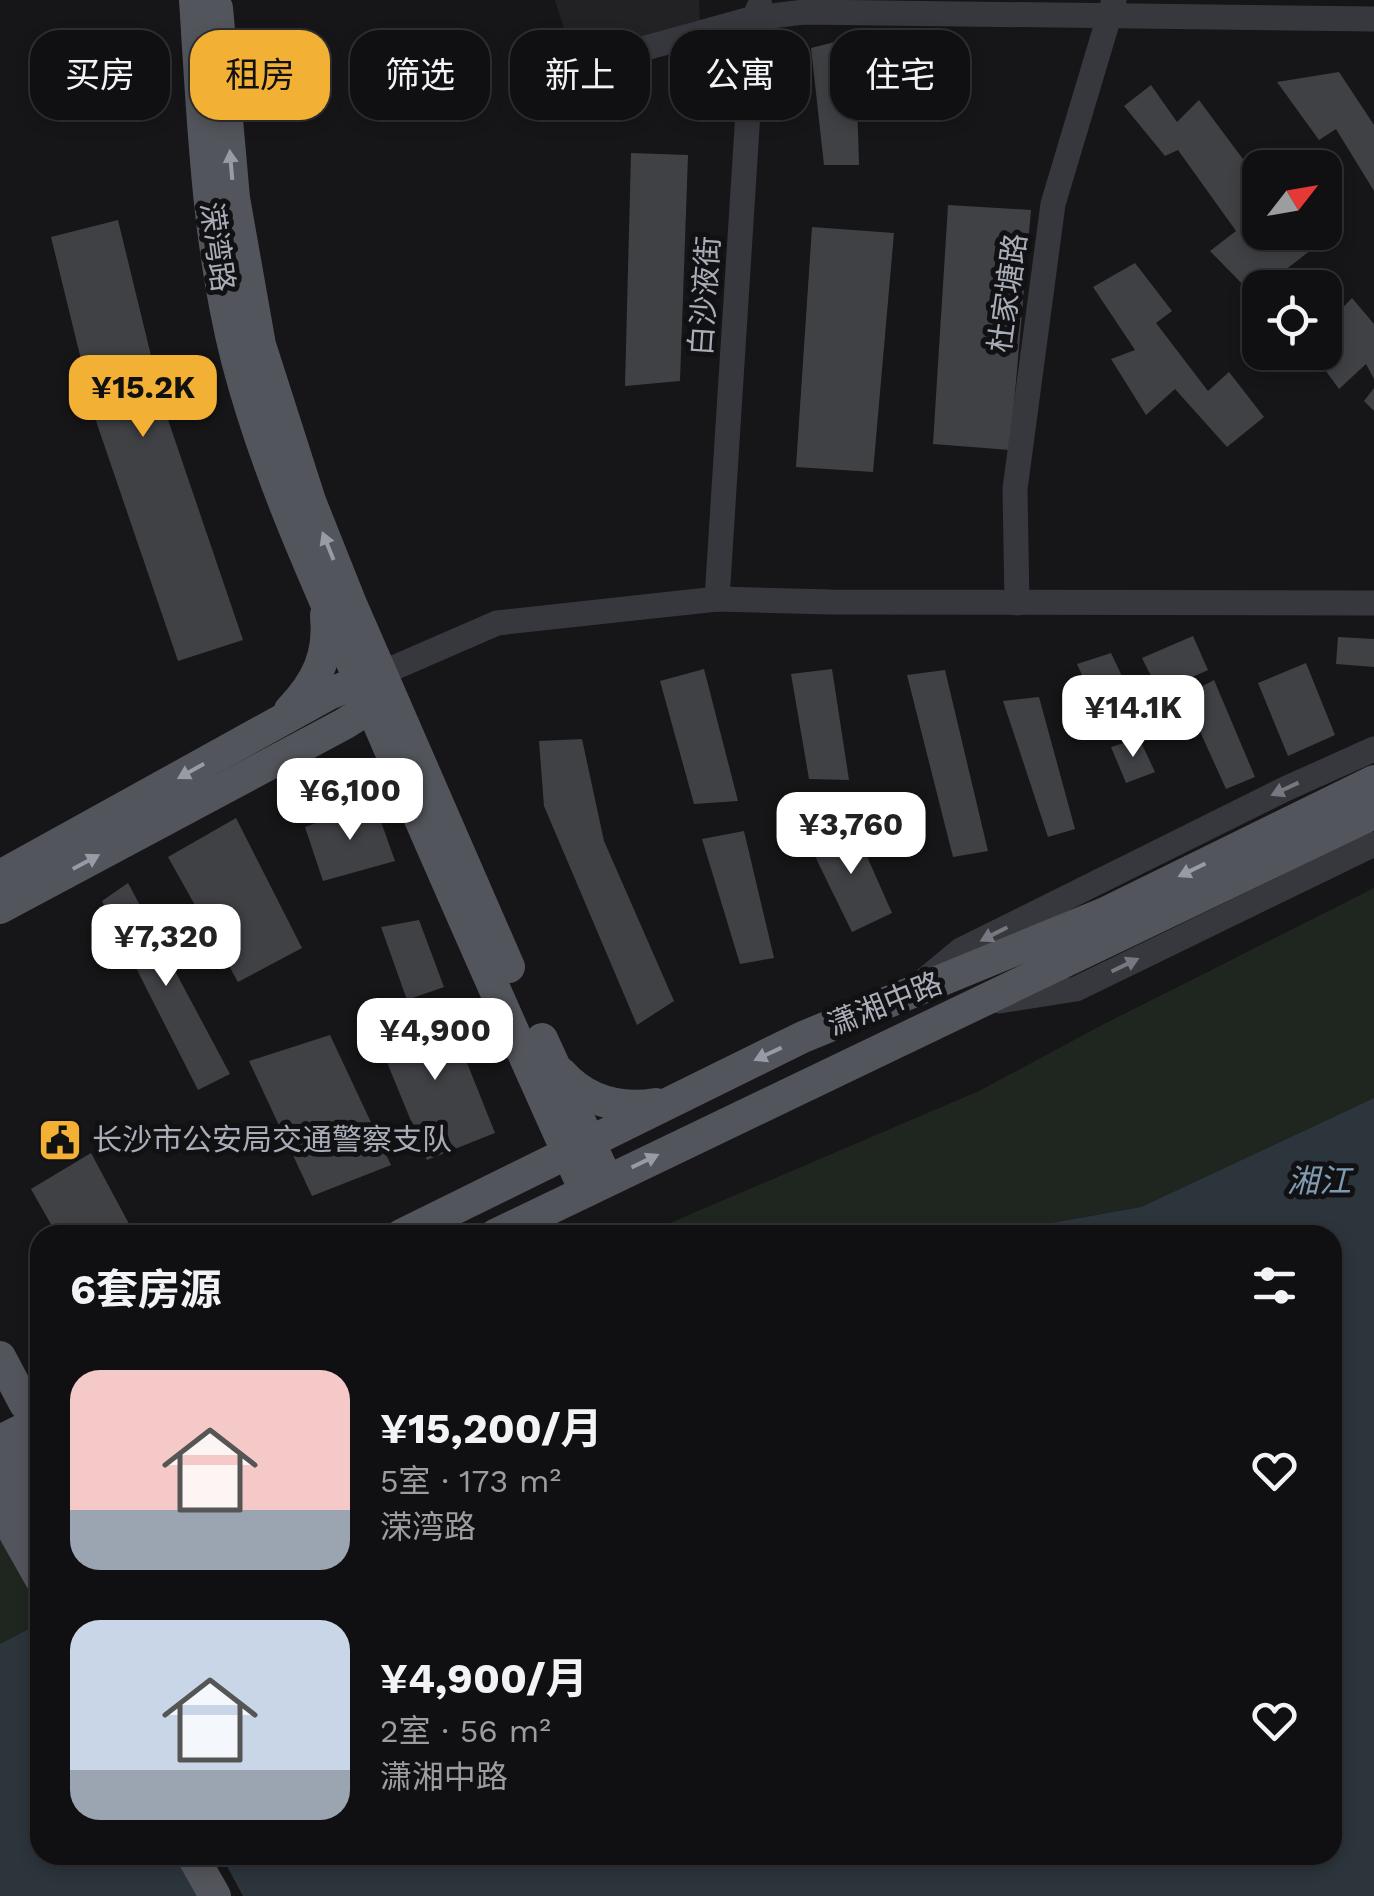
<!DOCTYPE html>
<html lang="zh">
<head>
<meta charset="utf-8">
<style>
  body { margin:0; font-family:"Work Sans","Noto Sans SC",sans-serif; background:#19191b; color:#f1f3f6; height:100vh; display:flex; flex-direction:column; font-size:38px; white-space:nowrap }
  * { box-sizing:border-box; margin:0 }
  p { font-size:32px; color:#9c9d9f }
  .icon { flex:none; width:55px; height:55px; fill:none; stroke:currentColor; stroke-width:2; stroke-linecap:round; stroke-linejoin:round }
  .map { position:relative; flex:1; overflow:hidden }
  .details { position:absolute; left:30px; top:1225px; width:1312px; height:640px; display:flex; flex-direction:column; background:#101012; border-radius:30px; box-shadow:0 5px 15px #0003,0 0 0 2px #303032 }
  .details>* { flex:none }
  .top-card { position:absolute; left:30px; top:30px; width:1315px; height:90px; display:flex; gap:20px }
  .needle { width:65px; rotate:59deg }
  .tools { position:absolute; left:1242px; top:150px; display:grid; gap:20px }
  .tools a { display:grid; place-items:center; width:100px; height:100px; border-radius:20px; background:#101012; box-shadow:0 5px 15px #0003,0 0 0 2px #303032; font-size:50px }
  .price { position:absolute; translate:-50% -85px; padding:0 22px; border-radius:20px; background:#fff; color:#222; font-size:32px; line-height:65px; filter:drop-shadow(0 2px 5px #0008) }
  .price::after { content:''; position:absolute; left:50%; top:60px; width:30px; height:22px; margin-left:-15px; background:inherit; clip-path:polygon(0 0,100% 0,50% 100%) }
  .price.active { background:#f2b134; color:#111 }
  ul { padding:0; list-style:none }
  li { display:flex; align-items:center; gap:30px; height:250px; padding:0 40px }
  li span { display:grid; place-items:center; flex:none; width:280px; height:200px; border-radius:30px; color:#555 }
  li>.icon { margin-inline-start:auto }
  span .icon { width:120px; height:120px; fill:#fffc; stroke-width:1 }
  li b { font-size:42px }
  h2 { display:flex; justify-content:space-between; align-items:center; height:120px; padding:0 40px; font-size:42px }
  .tag { padding:0 35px; border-radius:30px; background:#101012; box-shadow:0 5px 15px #0003,0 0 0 2px #303032; font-size:35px; line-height:90px }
  .tag.active { background:#f2b134; color:#111 }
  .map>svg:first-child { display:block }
  .built { fill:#222225 }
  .green { fill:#1e261f }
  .water { fill:#2c353c }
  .pier { fill:#161618 }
  .building { fill:#404145 }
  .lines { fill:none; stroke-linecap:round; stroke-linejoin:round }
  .minor { stroke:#37383d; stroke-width:25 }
  .major { stroke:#53555c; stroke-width:32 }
  .major-bridge { stroke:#53555c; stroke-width:32 }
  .oneway { fill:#979ba6 }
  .oneway2 { fill:#757881 }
  .labels { text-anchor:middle; stroke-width:10; stroke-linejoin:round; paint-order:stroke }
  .street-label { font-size:30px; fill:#a8adb8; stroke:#111113 }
  .poi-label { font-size:30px; fill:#a8adb8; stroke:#111113; text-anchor:start }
  .water-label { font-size:32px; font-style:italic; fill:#7f9bb3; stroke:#111113 }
</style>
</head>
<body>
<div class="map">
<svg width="1374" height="1896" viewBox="0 0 1374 1896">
  <rect width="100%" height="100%" fill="#161618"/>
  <polygon class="built" points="555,0 699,0 700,21 573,57"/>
  <g class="green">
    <polygon points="1374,888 1374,1098 1141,1207 984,1235 642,1235 979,1091 1102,1025"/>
    <polygon points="40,1508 40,1623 0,1644 0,1530"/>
  </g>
  <polygon class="water" points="1374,1098 1374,1896 0,1896 0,1644 40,1623 40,1855 1332,1855 1332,1235 984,1235 1141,1207"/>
  <polygon class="pier" points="182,1855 221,1855 243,1896 204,1896"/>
  <g class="building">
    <polygon points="909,31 956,40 951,68 904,59"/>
    <polygon points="855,37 859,165 824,165 811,48"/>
    <polygon points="1339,72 1374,125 1374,191 1336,129 1319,140 1277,82"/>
    <polygon points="1151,85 1177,122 1199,100 1260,182 1260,232 1298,232 1311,250 1253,295 1210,251 1236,231 1178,150 1165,156 1124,106"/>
    <polygon points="631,153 688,155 680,381 625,386"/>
    <polygon points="948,205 1031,210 1010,450 933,444"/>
    <polygon points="118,220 163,405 243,640 178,661 96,421 51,237"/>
    <polygon points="812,227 894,233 873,472 796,467"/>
    <polygon points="1135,263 1172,311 1156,323 1208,391 1229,372 1264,417 1227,447 1175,389 1146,415 1111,359 1135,350 1093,287"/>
    <polygon points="1352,298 1374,324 1374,379 1366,364 1339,389 1312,352 1325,352 1325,326"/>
    <polygon points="1374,388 1374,411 1364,401"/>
    <polygon points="1193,636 1208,670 1159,692 1142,658"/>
    <polygon points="1338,637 1374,639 1374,667 1336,664"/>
    <polygon points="1111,653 1146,727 1112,740 1077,664"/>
    <polygon points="1306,663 1335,735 1288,756 1258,683"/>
    <polygon points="704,669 738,801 694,804 660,681"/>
    <polygon points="832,669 849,780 809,779 791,674"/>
    <polygon points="945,670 988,851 953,857 907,675"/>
    <polygon points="1214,680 1255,777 1226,789 1184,696"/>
    <polygon points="1039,697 1075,829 1048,837 1003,701"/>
    <polygon points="1139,738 1155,772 1126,783 1111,747"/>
    <polygon points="582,739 604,841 674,1001 637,1025 544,806 539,741"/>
    <polygon points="374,802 395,861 323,881 305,827"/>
    <polygon points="236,818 302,948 238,982 168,857"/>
    <polygon points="854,827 892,913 852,932 807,840"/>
    <polygon points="744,831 774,958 740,964 702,839"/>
    <polygon points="128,883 230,1074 198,1090 102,901"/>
    <polygon points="419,920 444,987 407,1000 381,927"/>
    <polygon points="444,1005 495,1133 427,1160 375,1033"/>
    <polygon points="330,1035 391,1165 312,1196 249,1061"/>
    <polygon points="91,1153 135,1235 57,1235 31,1189"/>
  </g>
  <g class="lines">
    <g class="minor">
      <polyline points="577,67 754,18 804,12 1374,19"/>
      <polyline points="717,599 754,18 760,5"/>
      <polyline points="1017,603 1015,489 1053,204 1114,0"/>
      <polyline points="382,673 497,623 717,599 831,602 1374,603"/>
      <polyline points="926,979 961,950 1285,789 1374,749"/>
      <polyline points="999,1001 1076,989 1374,844"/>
    </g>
    <g class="major">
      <path d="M 195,0 C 203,121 207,242 237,360 C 269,483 324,597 374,713 C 443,873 513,1032 585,1191"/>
      <polyline points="217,8 234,198 260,345 310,501 351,604 509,967"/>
      <path d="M 290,710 C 317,682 330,655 326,615"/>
      <polyline points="0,876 329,694 379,673"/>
      <polyline points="0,908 344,724 387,697"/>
      <polyline points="542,1039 607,1180"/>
      <path d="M 561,1073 C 586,1101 619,1110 656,1104"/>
      <polyline points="401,1235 803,1037 1105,913 1374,781"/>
      <polyline points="495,1235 1374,813"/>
      <polyline points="0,1357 25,1404"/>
      <polyline points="0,1441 40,1421"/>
      <polyline points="0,1475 40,1455"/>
      <polyline points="0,1510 40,1489"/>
      <polyline points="192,1855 215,1896"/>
    </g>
    <g class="major-bridge">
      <polyline points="0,1466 40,1539"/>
      <polyline points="9,1523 40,1578"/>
    </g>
  </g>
  <defs><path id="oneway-solid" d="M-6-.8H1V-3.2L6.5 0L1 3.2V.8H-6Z" transform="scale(2.5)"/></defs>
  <g class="oneway">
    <use href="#oneway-solid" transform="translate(231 165) rotate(-95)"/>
    <use href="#oneway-solid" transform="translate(328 546) rotate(-112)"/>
    <use href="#oneway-solid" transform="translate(191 771) rotate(151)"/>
    <use href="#oneway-solid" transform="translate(86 862) rotate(-28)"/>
    <use href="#oneway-solid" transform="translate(1192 870) rotate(154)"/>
    <use href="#oneway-solid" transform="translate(768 1054) rotate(155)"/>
    <use href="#oneway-solid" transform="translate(645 1161) rotate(-26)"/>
  </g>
  <g class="oneway2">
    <use href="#oneway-solid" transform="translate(1285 789) rotate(155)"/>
    <use href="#oneway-solid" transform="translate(994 934) rotate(153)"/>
    <use href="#oneway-solid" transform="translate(1125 965) rotate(-26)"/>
  </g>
  <defs>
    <g id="civic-square" transform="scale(2.25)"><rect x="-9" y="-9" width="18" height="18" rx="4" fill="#f2b134" stroke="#111113"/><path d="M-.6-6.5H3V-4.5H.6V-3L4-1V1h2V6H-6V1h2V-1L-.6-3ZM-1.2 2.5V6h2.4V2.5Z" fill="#111"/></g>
  </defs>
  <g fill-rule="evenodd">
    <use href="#civic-square" x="60" y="1140"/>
  </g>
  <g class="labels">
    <g class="street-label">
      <text transform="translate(217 247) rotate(82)" y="10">溁湾路</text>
      <text transform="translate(1008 293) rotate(-82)" y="10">杜家塘路</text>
      <text transform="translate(705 296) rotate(-86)" y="10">白沙液街</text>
      <text transform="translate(885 1004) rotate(-22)" y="10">潇湘中路</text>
    </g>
    <g class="poi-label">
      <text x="92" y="1150">长沙市公安局交通警察支队</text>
    </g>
    <g class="water-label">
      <text x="1319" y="1192">湘江</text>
    </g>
  </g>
</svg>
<div class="tools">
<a><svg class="needle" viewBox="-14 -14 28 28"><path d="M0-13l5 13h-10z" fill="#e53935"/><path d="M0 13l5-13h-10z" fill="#9c9d9f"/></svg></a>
<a><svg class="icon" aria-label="locate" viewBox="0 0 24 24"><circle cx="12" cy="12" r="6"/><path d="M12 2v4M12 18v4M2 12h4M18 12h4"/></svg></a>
</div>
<b class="price active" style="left:143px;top:440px">¥15.2K</b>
<b class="price" style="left:1133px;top:760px">¥14.1K</b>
<b class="price" style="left:350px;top:843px">¥6,100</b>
<b class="price" style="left:851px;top:877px">¥3,760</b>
<b class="price" style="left:166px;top:989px">¥7,320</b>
<b class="price" style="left:435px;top:1083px">¥4,900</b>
<div class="top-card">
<a class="tag">买房</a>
<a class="tag active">租房</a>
<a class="tag">筛选</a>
<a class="tag">新上</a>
<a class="tag">公寓</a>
<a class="tag">住宅</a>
</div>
<section class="details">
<h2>6套房源<svg class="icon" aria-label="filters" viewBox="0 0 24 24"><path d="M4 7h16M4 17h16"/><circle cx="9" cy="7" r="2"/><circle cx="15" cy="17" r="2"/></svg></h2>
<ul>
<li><span style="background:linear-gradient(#f6c9c9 70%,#9aa5b1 0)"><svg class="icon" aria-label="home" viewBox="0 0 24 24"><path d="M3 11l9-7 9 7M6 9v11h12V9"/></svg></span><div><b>¥15,200/月</b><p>5室 · 173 m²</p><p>溁湾路</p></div><svg class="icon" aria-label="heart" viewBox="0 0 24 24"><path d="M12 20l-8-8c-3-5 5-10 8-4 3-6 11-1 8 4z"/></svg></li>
<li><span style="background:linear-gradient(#c9d6e8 75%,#9aa5b1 0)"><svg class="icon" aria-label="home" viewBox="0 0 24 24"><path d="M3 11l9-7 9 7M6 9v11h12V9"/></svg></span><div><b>¥4,900/月</b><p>2室 · 56 m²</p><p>潇湘中路</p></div><svg class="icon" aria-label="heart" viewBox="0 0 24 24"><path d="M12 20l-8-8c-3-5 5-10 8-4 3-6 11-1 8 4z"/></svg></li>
</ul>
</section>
</div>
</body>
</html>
